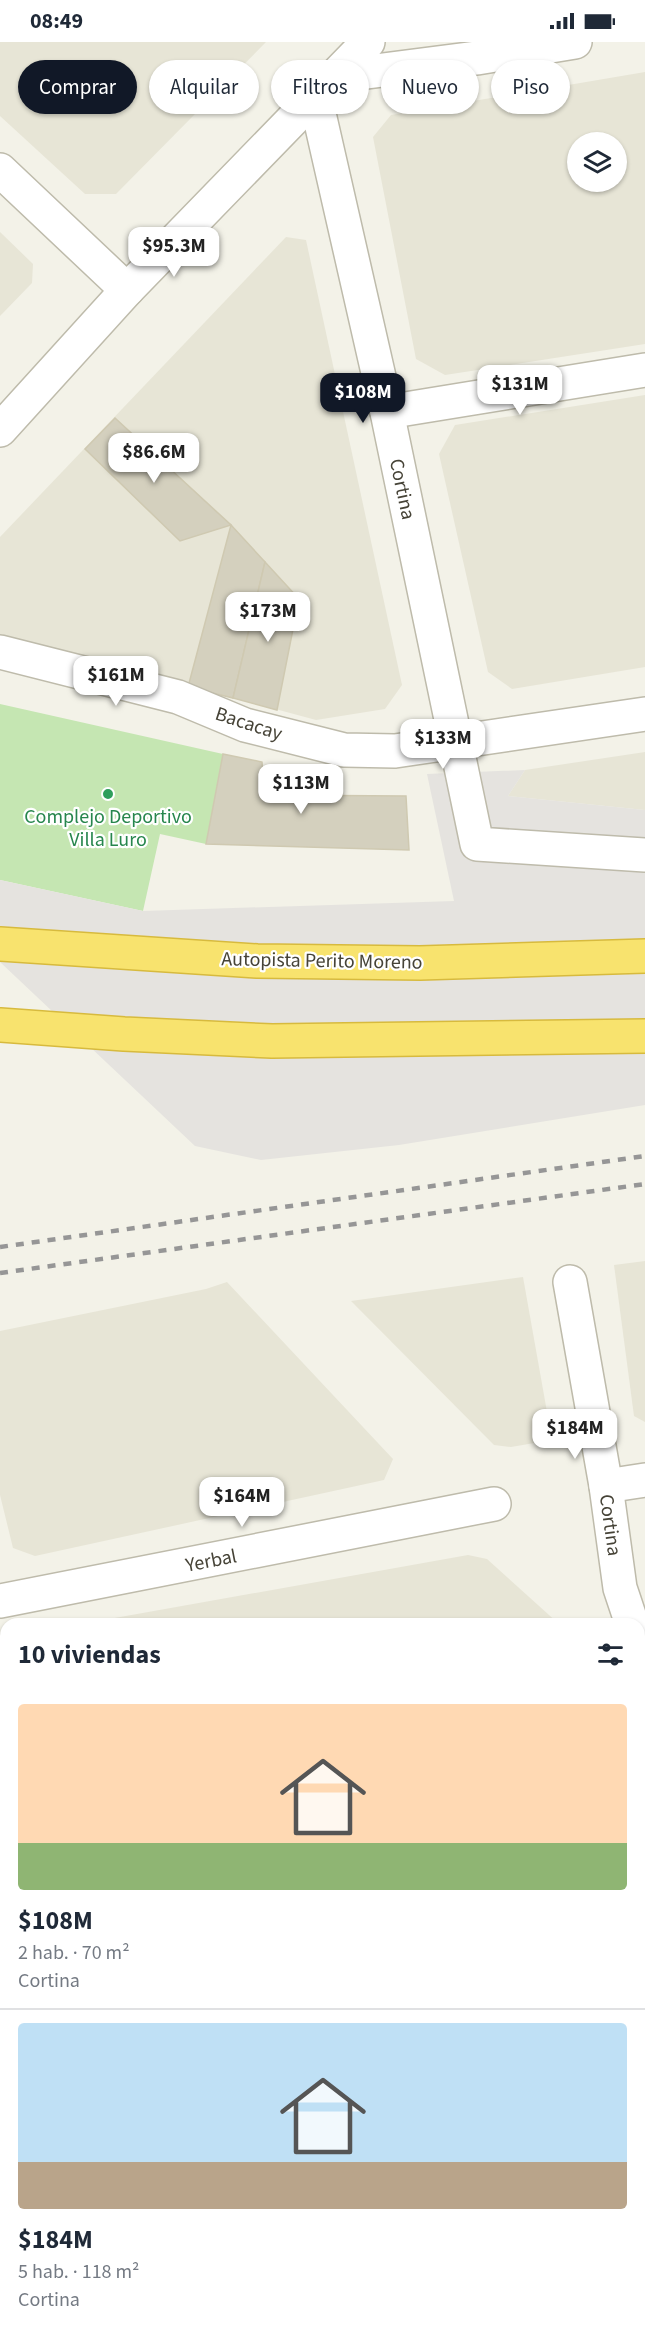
<!DOCTYPE html>
<html lang="es">
<head>
<meta charset="utf-8">
<style>
  body { margin:0; font-family:"Source Sans 3",sans-serif; background:#f2f2f3; color:#1f2937; height:100vh; display:flex; flex-direction:column; font-size:22px; white-space:nowrap }
  * { box-sizing:border-box; margin:0 }
  p { font-size:20px; color:#747a83 }
  .icon { flex:none; width:33px; height:33px; fill:none; stroke:currentColor; stroke-width:2; stroke-linecap:round; stroke-linejoin:round }
  .map { position:relative; flex:1; overflow:hidden }
  .sheet { position:absolute; left:0px; top:1576px; width:645px; height:722px; display:flex; flex-direction:column; background:#fff; border-radius:18px 18px 0 0; box-shadow:0 2px 4px #0004 }
  .sheet>* { flex:none }
  .guide { position:absolute; left:18px; top:18px; width:609px; height:54px; display:flex; gap:12px }
  .controls { position:absolute; left:567px; top:90px; display:grid; gap:12px }
  .controls a { display:grid; place-items:center; width:60px; height:60px; border-radius:50%; background:#fff; box-shadow:0 2px 4px #0004; font-size:30px }
  .price { position:absolute; translate:-50% -51px; padding:0 14px; border-radius:12px; background:#fff; color:#222; font-size:20px; line-height:39px; filter:drop-shadow(0 2px 3px #0008) }
  .price::after { content:''; position:absolute; left:50%; top:36px; width:18px; height:14px; margin-left:-9px; background:inherit; clip-path:polygon(0 0,100% 0,50% 100%) }
  .price.selected { background:#111827; color:#fff }
  ul { padding:0; list-style:none }
  li { display:grid; align-content:center; gap:12px; height:318px; padding:0 18px }
  li+li { border-top:2px solid #e0e1e3 }
  li span { display:grid; place-items:center; height:186px; border-radius:6px; color:#555 }
  li>.icon { margin-inline-start:auto }
  span .icon { width:108px; height:108px; fill:#fffc; stroke-width:1 }
  li b { font-size:26px }
  h2 { display:flex; justify-content:space-between; align-items:center; height:72px; padding:0 18px; font-size:26px }
  .pill { padding:0 21px; border-radius:27px; background:#fff; box-shadow:0 2px 4px #0004; font-size:21px; line-height:54px }
  .pill.selected { background:#111827; color:#fff }
  .status { display:flex; justify-content:space-between; align-items:center; height:42px; padding:0 30px; background:#fff; direction:ltr }
  .status svg { height:16px; fill:currentColor }
  .map>svg:first-child { display:block }
  .residential { fill:#e7e5d6; fill-rule:evenodd }
  .commercial { fill:#f4ecd4 }
  .green { fill:#c5e6b2 }
  .parking { fill:#e5e3df }
  .building { fill:#d4d0be; stroke:#cfc9b1; stroke-width:1.5 }
  .lines { fill:none; stroke-linecap:round; stroke-linejoin:round }
  .minor-casing { stroke:#bebbab; stroke-width:36 }
  .major-casing { stroke:#dfd16a; stroke-width:36 }
  .highway-casing { stroke:#d7ba3e; stroke-width:36 }
  .minor { stroke:#fff; stroke-width:33 }
  .major { stroke:#faf09a; stroke-width:33 }
  .highway { stroke:#f8e36e; stroke-width:33 }
  .rail { stroke:#969696; stroke-width:4.5; stroke-dasharray:8 8; stroke-linecap:butt }
  .leisure-dot { fill:#2e9e5b; stroke:#fff; stroke-width:2 }
  .labels { text-anchor:middle; stroke-width:4.5; stroke-linejoin:round; paint-order:stroke }
  .street-label { font-size:20px; fill:#464337; stroke:#fff }
  .leisure-label { font-size:20px; fill:#27864d; stroke:#fff }
</style>
</head>
<body>
<div class="status"><b>08:49</b><svg viewBox="0 0 49 12"><path d="M0 12V9h3v3zM5 12V6h3v6zM10 12V3h3v9zM15 12V0h3v12zM26 1h20v11H26zM47 4h2v5h-2z"/></svg></div>
<div class="map">
<svg width="645" height="2297" viewBox="0 0 645 2297">
  <rect width="100%" height="100%" fill="#f3f2e8"/>
  <g class="residential">
    <polygon points="0,0 266,0 116,152 85,152 0,74"/>
    <path d="M 645,30 L 645,302 L 445,333 L 416,317 L 373,95 L 391,73 ZM 578,100 L 616,100 L 616,140 L 578,140 Z"/>
    <polygon points="0,190 33,222 32,241 0,274"/>
    <polygon points="286,195 306,198 402,643 385,667 316,678 0,592 0,495"/>
    <polygon points="645,353 645,625 512,647 488,630 439,412 455,383"/>
    <polygon points="645,710 645,768 508,754 525,728"/>
    <polygon points="645,1219 645,1380 634,1374 614,1223"/>
    <polygon points="523,1235 552,1398 511,1405 494,1403 351,1259"/>
    <polygon points="227,1240 393,1417 384,1438 35,1514 13,1506 0,1453 0,1289 206,1247"/>
    <polygon points="468,1513 487,1517 559,1582 81,1582"/>
    <polygon points="639,1732 645,1763 645,1808 639,1809"/>
    <polygon points="645,2219 645,2297 470,2297 469,2292 639,2292 639,2220"/>
    <polygon points="247,2292 381,2292 382,2297 219,2297"/>
  </g>
  <g class="commercial">
    <polygon points="645,2072 645,2219 639,2220 639,2073"/>
    <polygon points="6,2199 6,2292 94,2292 95,2297 0,2297 0,2201"/>
    <polygon points="173,2292 247,2292 219,2297 174,2297"/>
  </g>
  <polygon class="green" points="0,662 223,712 206,802 160,792 143,869 0,838"/>
  <polygon class="parking" points="525,728 508,754 645,768 645,1063 399,1103 261,1118 195,1104 0,920 0,838 143,869 454,859 427,732"/>
  <g class="building">
    <polygon points="115,376 231,483 180,499 85,407"/>
    <polygon points="231,483 265,520 233,656 188,645"/>
    <polygon points="265,520 299,557 277,668 233,656"/>
    <polygon points="223,712 262,720 264,753 406,754 409,808 206,802"/>
    <polygon points="645,1808 645,1925 639,1926 639,1809"/>
    <polygon points="0,1921 6,1949 6,2049 0,2050"/>
    <polygon points="381,2292 427,2292 428,2297 382,2297"/>
  </g>
  <g class="lines">
    <g class="minor-casing">
      <g id="minor">
        <polyline points="336,34 477,16 575,0"/>
        <polyline points="315,54 387,370 477,802 645,813"/>
        <polyline points="0,128 127,248"/>
        <polyline points="387,370 645,328"/>
        <polyline points="0,388 127,248 368,0"/>
        <polyline points="0,610 178,655 245,683 344,708 395,709 645,672"/>
        <polyline points="570,1240 606,1444 620,1546 632,1582"/>
        <polyline points="606,1444 645,1438"/>
        <polyline points="0,1559 494,1462"/>
        <polyline points="639,1603 645,1617"/>
        <polyline points="0,1675 6,1702"/>
        <polyline points="133,2292 134,2297"/>
      </g>
    </g>
    <g class="major-casing">
      <g id="major">
        <polyline points="639,2002 645,2001"/>
        <polyline points="0,2125 6,2123"/>
      </g>
    </g>
    <g class="highway-casing">
      <g id="highway">
        <polyline points="0,902 257,919 420,921 645,914"/>
        <polyline points="0,983 124,992 272,999 645,994"/>
      </g>
    </g>
    <use href="#minor" class="minor"/>
    <use href="#major" class="major"/>
    <use href="#highway" class="highway"/>
    <g class="rail">
      <polyline points="0,1205 645,1114"/>
      <polyline points="0,1231 645,1142"/>
    </g>
  </g>
  <circle class="leisure-dot" cx="108" cy="752" r="6"/>
  <g class="labels">
    <g class="street-label">
      <text transform="translate(403 447) rotate(78)" y="7">Cortina</text>
      <text transform="translate(249 681) rotate(18)" y="7">Bacacay</text>
      <text transform="translate(322 918) rotate(1)" y="7">Autopista Perito Moreno</text>
      <text transform="translate(611 1483) rotate(82)" y="7">Cortina</text>
      <text transform="translate(211 1518) rotate(-11)" y="7">Yerbal</text>
    </g>
    <g class="leisure-label">
      <text x="108" y="781">Complejo Deportivo<tspan x="108" dy="23">Villa Luro</tspan></text>
    </g>
  </g>
</svg>
<div class="controls">
<a><svg class="icon" aria-label="layers" viewBox="0 0 24 24"><path d="M12 4l9 5-9 5-9-5zM3 14l9 5 9-5"/></svg></a>
</div>
<b class="price" style="left:174px;top:236px">$95.3M</b>
<b class="price" style="left:520px;top:374px">$131M</b>
<b class="price selected" style="left:363px;top:382px">$108M</b>
<b class="price" style="left:154px;top:442px">$86.6M</b>
<b class="price" style="left:268px;top:601px">$173M</b>
<b class="price" style="left:116px;top:665px">$161M</b>
<b class="price" style="left:443px;top:728px">$133M</b>
<b class="price" style="left:301px;top:773px">$113M</b>
<b class="price" style="left:575px;top:1418px">$184M</b>
<b class="price" style="left:242px;top:1486px">$164M</b>
<div class="guide">
<a class="pill selected">Comprar</a>
<a class="pill">Alquilar</a>
<a class="pill">Filtros</a>
<a class="pill">Nuevo</a>
<a class="pill">Piso</a>
</div>
<section class="sheet">
<h2>10 viviendas<svg class="icon" aria-label="filters" viewBox="0 0 24 24"><path d="M4 7h16M4 17h16"/><circle cx="9" cy="7" r="2"/><circle cx="15" cy="17" r="2"/></svg></h2>
<ul>
<li><span style="background:linear-gradient(#ffd9b3 75%,#8fb573 0)"><svg class="icon" aria-label="home" viewBox="0 0 24 24"><path d="M3 11l9-7 9 7M6 9v11h12V9"/></svg></span><div><b>$108M</b><p>2 hab. · 70 m²</p><p>Cortina</p></div></li>
<li><span style="background:linear-gradient(#bfe0f5 75%,#b9a48a 0)"><svg class="icon" aria-label="home" viewBox="0 0 24 24"><path d="M3 11l9-7 9 7M6 9v11h12V9"/></svg></span><div><b>$184M</b><p>5 hab. · 118 m²</p><p>Cortina</p></div></li>
</ul>
</section>
</div>
</body>
</html>
